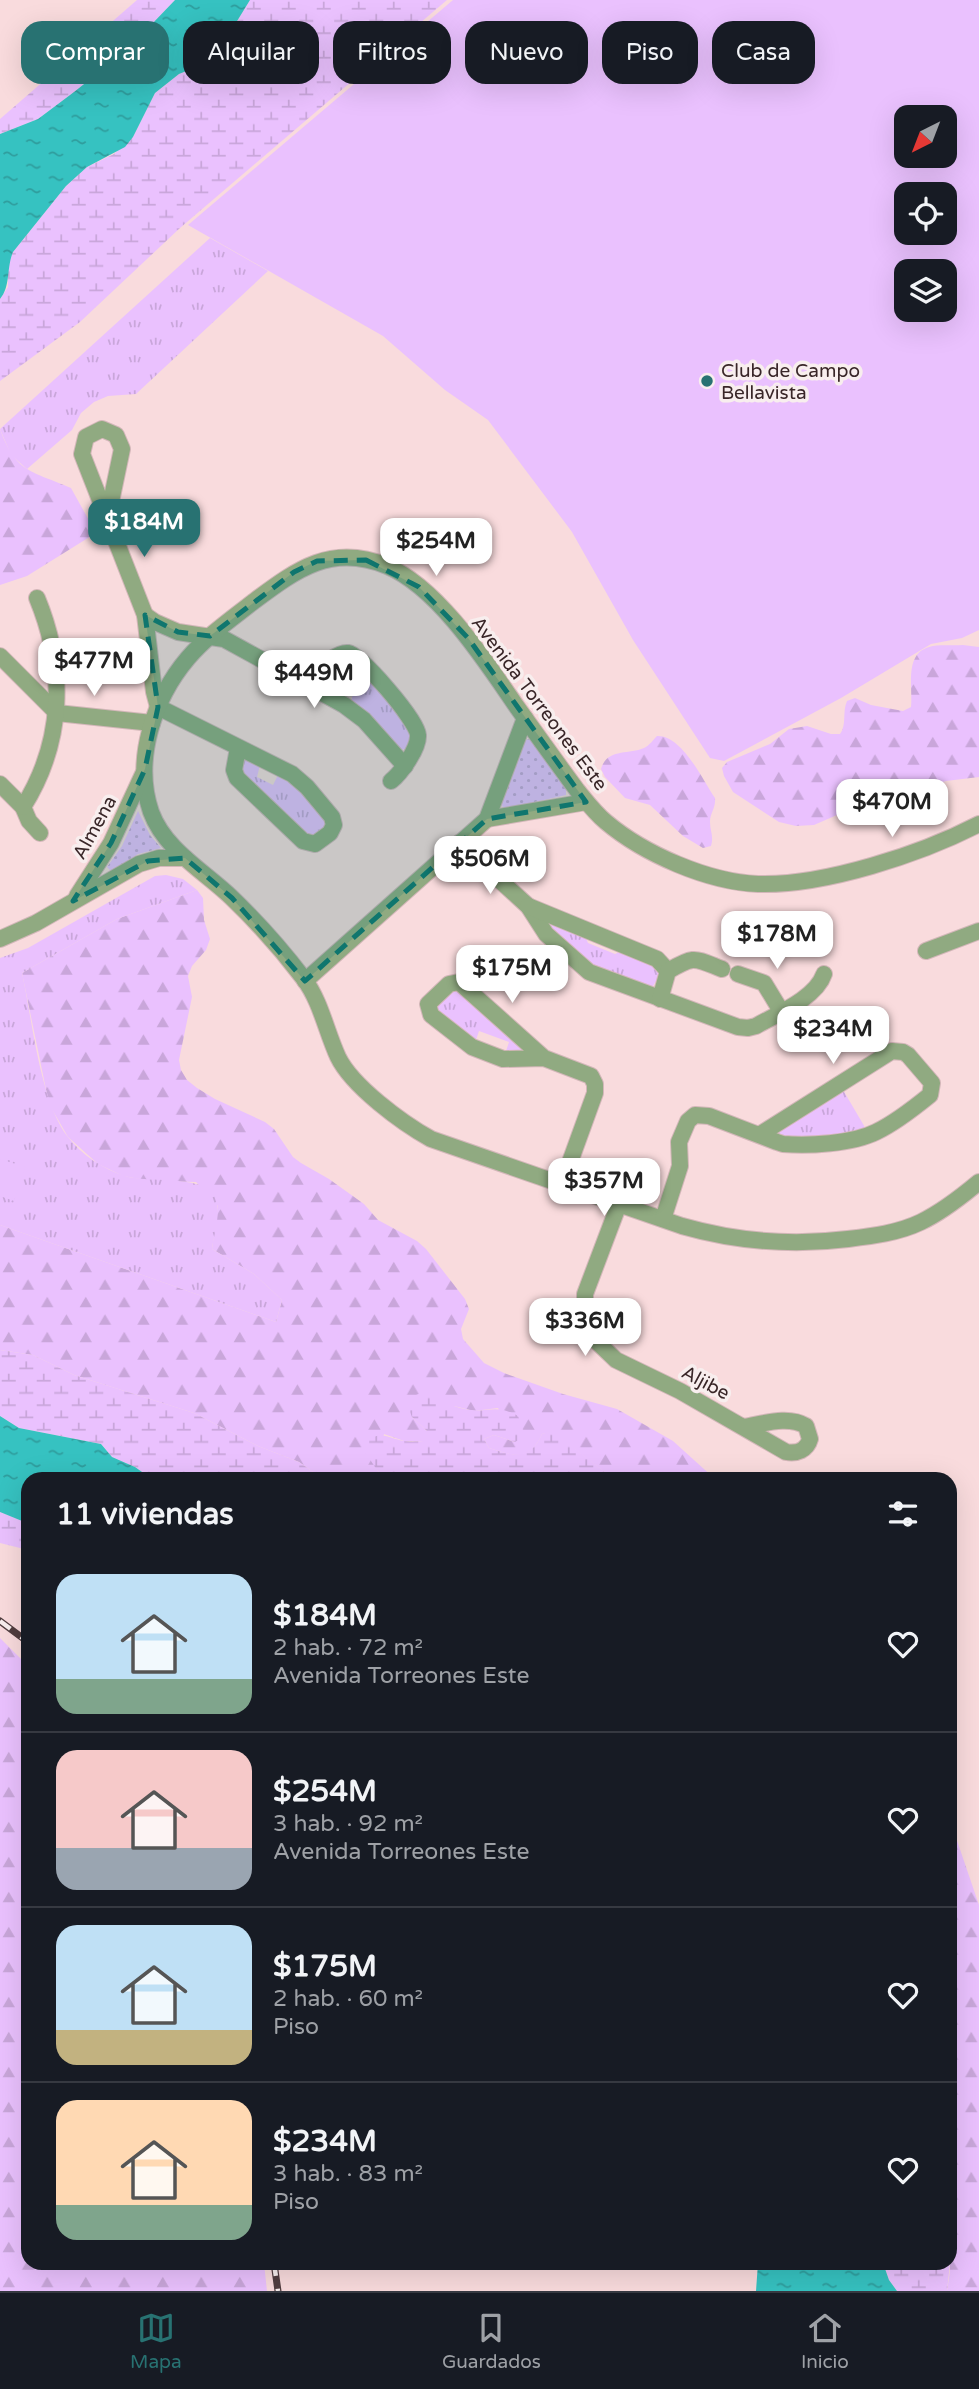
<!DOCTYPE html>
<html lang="es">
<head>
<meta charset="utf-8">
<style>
  body { margin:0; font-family:"Varela Round",sans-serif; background:#242831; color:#f1f3f6; height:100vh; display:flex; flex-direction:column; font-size:26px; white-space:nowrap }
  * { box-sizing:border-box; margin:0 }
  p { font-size:23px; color:#9ea1a6 }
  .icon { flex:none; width:38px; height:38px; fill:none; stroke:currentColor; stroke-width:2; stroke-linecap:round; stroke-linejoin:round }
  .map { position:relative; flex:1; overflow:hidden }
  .details { position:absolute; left:21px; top:1472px; width:936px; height:798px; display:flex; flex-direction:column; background:#171b24; border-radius:21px; box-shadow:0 7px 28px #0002 }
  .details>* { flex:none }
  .banner { position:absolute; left:21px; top:21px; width:938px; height:63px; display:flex; gap:14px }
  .needle { width:46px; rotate:222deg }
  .buttons { position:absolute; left:894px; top:105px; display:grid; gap:14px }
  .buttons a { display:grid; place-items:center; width:63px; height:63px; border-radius:14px; background:#171b24; box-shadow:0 7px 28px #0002; font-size:35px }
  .price { position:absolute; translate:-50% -60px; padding:0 16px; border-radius:14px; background:#fff; color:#222; font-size:23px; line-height:46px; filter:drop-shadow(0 2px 4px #0008) }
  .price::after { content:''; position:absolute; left:50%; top:42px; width:21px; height:16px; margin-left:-10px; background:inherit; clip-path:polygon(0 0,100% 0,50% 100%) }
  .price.current { background:#287272; color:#fff }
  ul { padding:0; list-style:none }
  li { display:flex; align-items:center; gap:21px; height:175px; padding:0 35px }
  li+li { border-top:2px solid #363941 }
  li span { display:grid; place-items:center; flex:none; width:196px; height:140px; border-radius:21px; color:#555 }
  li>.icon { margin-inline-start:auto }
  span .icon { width:84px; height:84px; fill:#fffc; stroke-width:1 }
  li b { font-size:30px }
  h2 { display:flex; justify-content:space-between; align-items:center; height:84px; padding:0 35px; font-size:30px }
  .pill { padding:0 24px; border-radius:21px; background:#171b24; box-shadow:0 7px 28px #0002; font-size:24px; line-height:63px }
  .pill.current { background:#287272; color:#fff }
  .menu { display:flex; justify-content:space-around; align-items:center; height:98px; border-top:2px solid #363941; background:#171b24; font-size:19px; color:#9ea1a6 }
  .menu a { display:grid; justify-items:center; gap:4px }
  .menu .current { color:#287272 }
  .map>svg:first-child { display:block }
  .grass { fill:url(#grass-dots) }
  .forest { fill:url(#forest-firs) }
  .wetland { fill:url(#wetland-marsh) }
  .park { fill:url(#park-tufts) }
  .pitch { fill:#eac1fe; fill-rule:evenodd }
  .water { fill:url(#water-ripples) }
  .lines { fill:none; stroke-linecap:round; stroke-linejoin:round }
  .street-casing { stroke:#d3b7b9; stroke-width:18 }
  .street { stroke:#90aa81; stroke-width:16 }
  .rail-casing { stroke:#513d3f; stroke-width:7 }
  .rail { stroke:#f8eeee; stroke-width:4.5; stroke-dasharray:13; stroke-linecap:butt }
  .marked { fill:#0f766e; fill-opacity:0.2; stroke:#0f766e; stroke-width:5; stroke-dasharray:14 9; stroke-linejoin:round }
  .poi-dot { fill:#287272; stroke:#f8eeee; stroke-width:2.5 }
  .labels { text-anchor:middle; stroke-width:7; stroke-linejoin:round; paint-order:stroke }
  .poi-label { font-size:19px; fill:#392628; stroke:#f8eeee; text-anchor:start }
  .street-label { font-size:19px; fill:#392628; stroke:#f8eeee }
</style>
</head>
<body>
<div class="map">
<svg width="979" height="2291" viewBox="0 0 979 2291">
  <defs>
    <pattern id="grass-dots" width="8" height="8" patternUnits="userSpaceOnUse" patternTransform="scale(1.75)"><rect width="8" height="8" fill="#eac1fe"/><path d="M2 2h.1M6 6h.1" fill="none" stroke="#c9a6da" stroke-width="1.8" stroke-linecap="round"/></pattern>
    <pattern id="forest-firs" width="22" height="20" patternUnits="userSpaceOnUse" patternTransform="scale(1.75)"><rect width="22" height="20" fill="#eac1fe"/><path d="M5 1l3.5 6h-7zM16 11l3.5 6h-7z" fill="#c9a6da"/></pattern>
    <pattern id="wetland-marsh" width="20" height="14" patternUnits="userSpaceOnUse" patternTransform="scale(1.75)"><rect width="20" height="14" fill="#eac1fe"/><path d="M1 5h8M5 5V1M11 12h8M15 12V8" fill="none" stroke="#c9a6da"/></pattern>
    <pattern id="park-tufts" width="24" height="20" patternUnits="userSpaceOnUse" patternTransform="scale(1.75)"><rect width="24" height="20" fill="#eac1fe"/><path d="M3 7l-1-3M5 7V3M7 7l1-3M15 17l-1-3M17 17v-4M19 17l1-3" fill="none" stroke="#c9a6da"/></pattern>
    <pattern id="water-ripples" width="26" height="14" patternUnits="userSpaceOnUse" patternTransform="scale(1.75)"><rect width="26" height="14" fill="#36c2c1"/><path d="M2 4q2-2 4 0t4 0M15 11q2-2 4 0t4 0" fill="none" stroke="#2f9d9d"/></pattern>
  </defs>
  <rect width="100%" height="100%" fill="#f9dbdd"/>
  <g class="grass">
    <polygon points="528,739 533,742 566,789 566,795 504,809 500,802 524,742"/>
    <polygon points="138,811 150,835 161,848 138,854 112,872 107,867 122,846"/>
  </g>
  <g class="forest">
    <path d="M 0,429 C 16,474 33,471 71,488 L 96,533 L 27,576 L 0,585 Z"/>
    <path d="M 963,645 L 979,647 L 979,777 L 946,781 L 837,815 L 814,825 L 796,826 L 779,822 L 733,792 L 724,776 L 722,768 L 727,762 L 770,744 L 789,729 L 807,726 L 831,734 L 840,734 C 847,725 842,712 847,701 L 855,698 L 871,705 L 903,711 L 911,707 C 913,687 904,654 929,647 C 939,644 952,646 963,645 Z"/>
    <path d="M 657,736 C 682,735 702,779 715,798 C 716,808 710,813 710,822 C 710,831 714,836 711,846 L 703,848 L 683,836 L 650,805 L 625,798 L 605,777 L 601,769 C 607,748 628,755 644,748 C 649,746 654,739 657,736 Z"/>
    <path d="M 197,890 L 203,898 L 204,920 L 210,939 L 206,950 L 192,966 L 188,976 L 192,997 L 179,1060 L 181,1070 L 187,1080 L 197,1088 L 215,1099 L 265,1122 L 274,1129 L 293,1157 L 301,1163 L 329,1179 L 364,1204 L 378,1220 L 417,1241 L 426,1249 L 465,1299 L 469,1309 L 461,1329 L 463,1339 L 484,1363 L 504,1373 L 563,1394 L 617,1409 L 673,1441 L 715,1479 L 614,1479 L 552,1432 L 542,1434 C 530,1462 513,1456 489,1448 L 484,1439 L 494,1435 L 515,1442 L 498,1408 L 474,1411 L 454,1406 L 412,1417 L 427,1431 L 427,1441 L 404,1441 L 384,1434 L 377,1470 L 387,1479 L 323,1479 L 299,1462 L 258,1446 L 194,1413 L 74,1375 L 33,1355 L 0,1350 L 0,1225 L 276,1322 L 282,1300 L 254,1274 L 212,1249 L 218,1206 L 196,1182 L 151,1181 L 123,1176 L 98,1164 L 68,1137 L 49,1104 L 22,973 L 117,919 Z"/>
    <polygon points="0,1638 28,1666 28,2263 264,2263 267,2291 0,2291"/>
    <polygon points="950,1820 979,1905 979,2291 947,2291 950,2271 950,2192 955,2174 950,2140 950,2084 957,2048 950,1993 953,1955 950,1942"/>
  </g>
  <g class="wetland">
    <polygon points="137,0 175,0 127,50 74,92 38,119 0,134 0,119"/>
    <polygon points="250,0 447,0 180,228 80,322 0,381 0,299 8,287 8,264 13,252 66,186 87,167 114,154 133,137 155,93 179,74 195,68 215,44 231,31"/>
    <polygon points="0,1350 33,1355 74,1375 194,1413 258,1446 299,1462 323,1479 152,1479 135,1467 112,1457 101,1444 19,1428 0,1416"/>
    <path d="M 424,1391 C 437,1398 450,1406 465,1409 C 487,1414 495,1403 518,1416 L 525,1436 L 515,1442 L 494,1435 L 484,1439 L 489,1448 C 513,1456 530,1461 542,1434 L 552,1431 L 614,1479 C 608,1479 602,1480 596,1479 C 580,1476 568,1466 552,1479 L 387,1479 L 377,1470 L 365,1452 L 366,1442 C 381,1430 387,1438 404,1441 C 411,1442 420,1441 427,1441 L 427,1431 L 412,1417 L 408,1407 L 414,1396 Z"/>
    <polygon points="0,1512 28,1523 28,1550 0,1543"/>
    <polygon points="883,2263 950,2263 947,2291 897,2291 889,2280"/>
  </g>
  <g class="park">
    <polygon points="210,238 268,271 136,394 108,396 94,402 81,413 72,430 27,469 11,455 0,429"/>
    <polygon points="351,658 413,729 406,749 398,750 351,702 354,689 334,679 329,689 315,683 315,678 342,659"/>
    <polygon points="244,757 260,765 257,777 273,785 278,775 298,784 330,823 312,840 244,780 240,762"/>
    <path d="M 166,875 L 183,879 L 197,890 L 117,919 L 22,973 C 32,1018 40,1102 68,1137 C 82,1155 103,1169 125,1176 C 148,1183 205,1175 215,1196 C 222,1210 214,1234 212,1249 L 254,1274 L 282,1300 L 276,1322 L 0,1225 L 0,958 L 28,948 L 155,876 Z"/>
    <polygon points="543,920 584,934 588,943 615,954 624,950 658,964 661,972 652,988 593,970"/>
    <polygon points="453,986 526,1052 506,1051 509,1042 479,1031 476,1040 433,1011"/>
    <polygon points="843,1090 866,1129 860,1133 785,1140 776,1135 776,1130"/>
  </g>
  <g class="pitch">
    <path d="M 453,0 L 979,0 L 979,630 L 962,638 L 931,644 L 841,698 L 724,761 L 710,758 L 633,640 L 572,532 L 488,420 L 445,390 L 383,336 L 188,225 ZM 906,117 L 945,117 L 945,156 L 906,156 ZM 906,194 L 945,194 L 945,233 L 906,233 ZM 906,271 L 945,271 L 945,310 L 906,310 Z"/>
    <polygon points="0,1159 25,1167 14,1201 0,1196"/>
  </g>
  <g class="water">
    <path d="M 175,0 L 250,0 L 231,31 L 215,44 L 194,68 L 179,74 L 155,93 L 133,137 L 125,147 L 87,167 L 66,186 L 13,252 C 6,269 11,286 0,299 L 0,134 L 38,119 L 74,92 L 127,50 Z"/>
    <polygon points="0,1416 19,1428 101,1444 112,1457 135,1467 152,1479 28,1479 27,1523 0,1512"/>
    <polygon points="758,2263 883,2263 889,2280 897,2291 756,2291"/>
  </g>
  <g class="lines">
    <g class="street-casing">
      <g id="street">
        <polyline points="108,516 122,449 116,435 102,429 86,437 82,454 145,615 154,692 158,707 292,774 307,787 332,817 334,825 330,833 315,844 303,841 237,778 234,770 238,748"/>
        <polyline points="145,615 155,622 178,632 224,639 344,705 364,720 405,766"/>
        <polyline points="0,656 57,713 152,723"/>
        <path d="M 302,682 C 312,675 336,651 348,653 C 361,655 417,720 418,735 C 419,748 401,773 391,781"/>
        <polyline points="0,784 23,807 29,821 40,833"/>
        <path d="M 23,807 C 64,742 66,668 37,598"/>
        <polyline points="487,819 586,802"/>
        <path d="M 979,824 C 921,854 824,886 758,884 C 708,882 644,854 606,822 C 595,813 586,801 577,790 C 557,763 537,735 517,707 C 486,662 439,588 387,566 C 331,543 296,570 253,602 C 230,620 207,636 188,658 C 154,698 133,760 151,812 C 165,850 204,871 232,898 C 258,923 282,950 304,979 C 321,1002 326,1031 338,1057 C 352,1086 402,1123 431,1139 L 682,1226 C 738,1242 791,1246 848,1239 C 873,1236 898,1233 921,1222 C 942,1212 961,1197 979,1182"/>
        <path d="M 459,843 L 528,906 L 546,934 L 589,972 L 738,1027 L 748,1028 L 756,1026 C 777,1014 816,998 824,974"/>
        <polyline points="77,896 111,843 143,774"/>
        <polyline points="528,906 657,959 668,971"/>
        <polyline points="0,939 36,923 139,864 159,858 185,858"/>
        <polyline points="926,951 979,931"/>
        <polyline points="738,974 764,983 781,1011"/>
        <polyline points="305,981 487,819 525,718"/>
        <path d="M 660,999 L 668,971 C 695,955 694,958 722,969"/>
        <polyline points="544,1058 459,982 449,984 428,1004 431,1015 472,1047 503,1059 544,1058 591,1076 595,1084 595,1093 562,1184"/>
        <path d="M 619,1204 L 585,1294 L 585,1319 L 594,1339 L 616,1360 L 680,1391 L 786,1452 C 797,1454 807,1450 810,1439 L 806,1426 C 788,1415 763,1424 744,1427"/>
        <path d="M 663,1219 L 680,1166 L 679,1142 L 688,1121 L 695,1115 L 709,1116 L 777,1142 L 783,1144 C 808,1146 852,1144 876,1132 C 895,1123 914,1108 930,1095 L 932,1083 L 908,1055 L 903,1052 L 892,1051 L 759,1135"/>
      </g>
    </g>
    <use href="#street" class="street"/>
    <g class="rail-casing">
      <g id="rail">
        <polyline points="0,1621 28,1642"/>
        <polyline points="274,2263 278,2291"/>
      </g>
    </g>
    <use href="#rail" class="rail"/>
  </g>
  <path class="marked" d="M 366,560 L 419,587 L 468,638 L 586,802 L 487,819 L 305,981 L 232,898 L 185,858 L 148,861 L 73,901 L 111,843 L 145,769 L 158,707 L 145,615 L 178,632 L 210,636 L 294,572 L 317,561 Z"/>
  <circle class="poi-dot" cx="707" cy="381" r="7"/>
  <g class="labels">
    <g class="poi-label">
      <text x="721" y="377">Club de Campo<tspan x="721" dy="22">Bellavista</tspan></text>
    </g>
    <g class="street-label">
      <text transform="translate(540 703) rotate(53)" y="7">Avenida Torreones Este</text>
      <text transform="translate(94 827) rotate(-61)" y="7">Almena</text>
      <text transform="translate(706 1382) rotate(28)" y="7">Aljibe</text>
    </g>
  </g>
</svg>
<div class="buttons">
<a><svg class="needle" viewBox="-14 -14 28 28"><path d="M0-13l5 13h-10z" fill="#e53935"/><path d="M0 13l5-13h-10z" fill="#9ea1a6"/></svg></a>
<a><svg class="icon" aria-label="locate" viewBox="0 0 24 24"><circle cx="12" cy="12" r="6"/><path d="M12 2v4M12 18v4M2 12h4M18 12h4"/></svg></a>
<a><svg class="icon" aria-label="layers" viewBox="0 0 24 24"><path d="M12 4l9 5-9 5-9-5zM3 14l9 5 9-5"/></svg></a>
</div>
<b class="price current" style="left:144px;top:559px">$184M</b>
<b class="price" style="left:436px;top:578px">$254M</b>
<b class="price" style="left:94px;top:698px">$477M</b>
<b class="price" style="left:314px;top:710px">$449M</b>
<b class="price" style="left:892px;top:839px">$470M</b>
<b class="price" style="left:490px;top:896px">$506M</b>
<b class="price" style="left:777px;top:971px">$178M</b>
<b class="price" style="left:512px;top:1005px">$175M</b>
<b class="price" style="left:833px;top:1066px">$234M</b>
<b class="price" style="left:604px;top:1218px">$357M</b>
<b class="price" style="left:585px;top:1358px">$336M</b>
<div class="banner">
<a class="pill current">Comprar</a>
<a class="pill">Alquilar</a>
<a class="pill">Filtros</a>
<a class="pill">Nuevo</a>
<a class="pill">Piso</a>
<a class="pill">Casa</a>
</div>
<section class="details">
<h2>11 viviendas<svg class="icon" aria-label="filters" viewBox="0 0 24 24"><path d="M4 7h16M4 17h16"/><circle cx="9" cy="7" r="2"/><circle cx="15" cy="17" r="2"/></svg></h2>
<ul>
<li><span style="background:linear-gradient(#bfe0f5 75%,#7fa58c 0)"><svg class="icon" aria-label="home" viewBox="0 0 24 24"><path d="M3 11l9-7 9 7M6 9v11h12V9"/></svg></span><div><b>$184M</b><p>2 hab. · 72 m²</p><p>Avenida Torreones Este</p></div><svg class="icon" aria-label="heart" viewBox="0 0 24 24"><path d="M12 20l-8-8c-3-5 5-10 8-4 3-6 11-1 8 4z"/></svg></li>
<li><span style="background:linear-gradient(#f6c9c9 70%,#9aa5b1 0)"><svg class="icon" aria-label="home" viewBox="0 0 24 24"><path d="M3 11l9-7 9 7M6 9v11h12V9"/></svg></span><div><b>$254M</b><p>3 hab. · 92 m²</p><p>Avenida Torreones Este</p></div><svg class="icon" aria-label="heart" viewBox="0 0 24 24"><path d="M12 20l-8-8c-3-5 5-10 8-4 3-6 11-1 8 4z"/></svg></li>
<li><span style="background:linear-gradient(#bfe0f5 75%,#c2b280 0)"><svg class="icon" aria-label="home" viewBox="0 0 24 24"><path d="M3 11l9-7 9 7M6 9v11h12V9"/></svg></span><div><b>$175M</b><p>2 hab. · 60 m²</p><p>Piso</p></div><svg class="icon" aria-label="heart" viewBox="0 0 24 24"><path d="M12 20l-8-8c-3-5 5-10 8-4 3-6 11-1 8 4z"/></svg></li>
<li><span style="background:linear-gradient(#ffd9b3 75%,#7fa58c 0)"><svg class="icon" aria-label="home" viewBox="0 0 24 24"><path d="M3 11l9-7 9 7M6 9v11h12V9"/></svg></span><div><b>$234M</b><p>3 hab. · 83 m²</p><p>Piso</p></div><svg class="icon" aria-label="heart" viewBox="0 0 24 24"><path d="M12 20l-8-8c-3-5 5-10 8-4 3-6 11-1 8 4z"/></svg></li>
</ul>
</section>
</div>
<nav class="menu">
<a class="current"><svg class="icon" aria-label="map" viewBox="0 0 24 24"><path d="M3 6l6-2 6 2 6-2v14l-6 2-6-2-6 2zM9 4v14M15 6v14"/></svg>Mapa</a>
<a><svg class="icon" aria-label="saved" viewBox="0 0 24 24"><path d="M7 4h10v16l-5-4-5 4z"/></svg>Guardados</a>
<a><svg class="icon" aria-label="home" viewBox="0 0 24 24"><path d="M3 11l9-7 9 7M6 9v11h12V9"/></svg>Inicio</a>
</nav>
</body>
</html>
